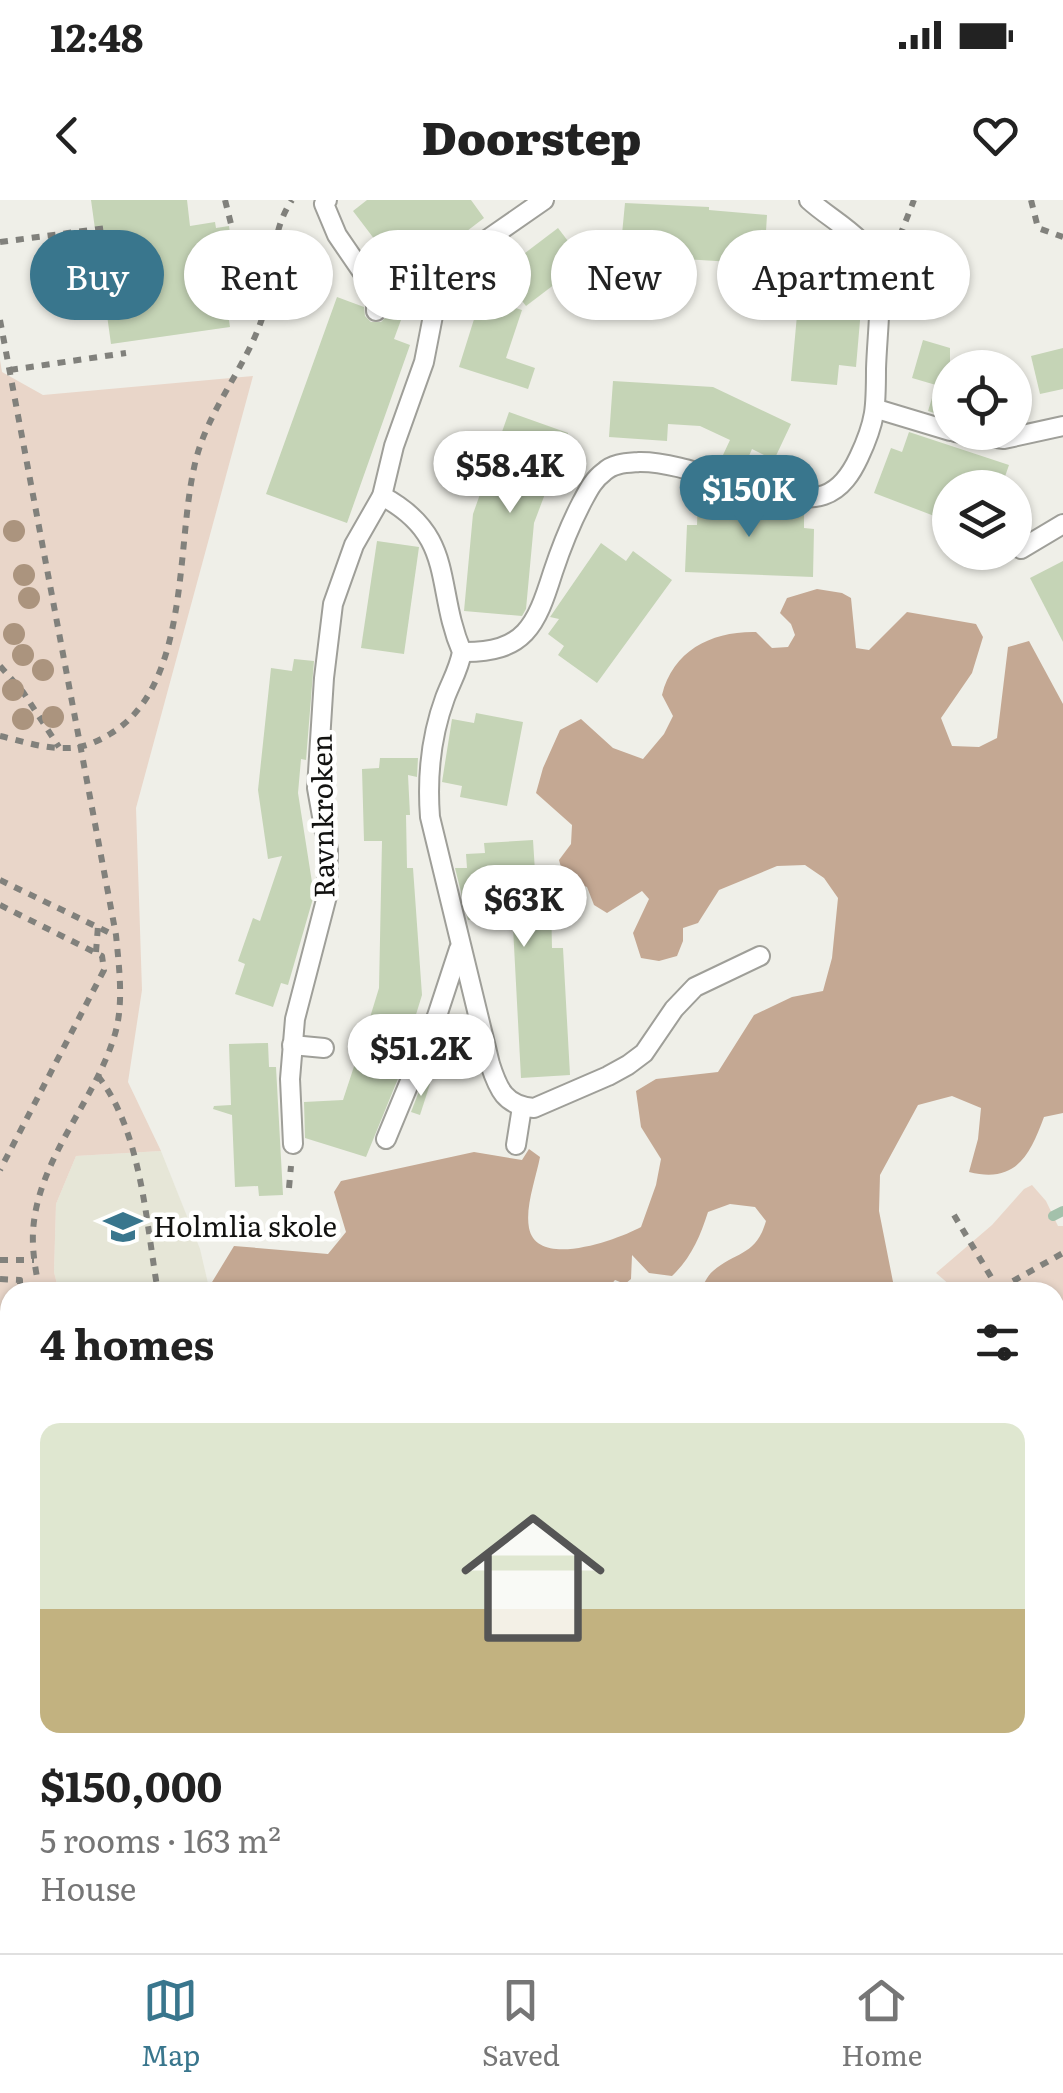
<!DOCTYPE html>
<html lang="en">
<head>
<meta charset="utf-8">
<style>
  body { margin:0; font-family:Literata,serif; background:#f6f6f6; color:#222; height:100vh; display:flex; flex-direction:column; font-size:38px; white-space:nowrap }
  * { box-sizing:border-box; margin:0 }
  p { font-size:32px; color:#767676 }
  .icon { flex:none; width:55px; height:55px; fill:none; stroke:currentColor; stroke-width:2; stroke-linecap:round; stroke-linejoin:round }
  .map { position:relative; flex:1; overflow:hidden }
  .panel { position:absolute; left:0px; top:1082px; width:1065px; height:672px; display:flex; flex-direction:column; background:#fff; border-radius:30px 30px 0 0; box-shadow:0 2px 8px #0004 }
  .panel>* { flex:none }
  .hud { position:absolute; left:30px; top:30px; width:1005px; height:90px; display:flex; gap:20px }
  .controls { position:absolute; left:932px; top:150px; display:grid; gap:20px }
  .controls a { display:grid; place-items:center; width:100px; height:100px; border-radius:50%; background:#fff; box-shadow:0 2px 8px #0004; font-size:50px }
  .price { position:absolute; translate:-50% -85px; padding:0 22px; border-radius:35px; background:#fff; color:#222; font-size:32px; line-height:65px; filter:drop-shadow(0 2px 5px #0008) }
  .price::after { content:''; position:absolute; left:50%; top:60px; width:30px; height:22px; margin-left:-15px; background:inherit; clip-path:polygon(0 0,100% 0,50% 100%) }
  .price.active { background:#39768d; color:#fff }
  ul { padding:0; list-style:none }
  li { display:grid; align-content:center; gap:20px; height:530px; padding:0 40px }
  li+li { border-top:2px solid #e0e0e0 }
  li span { display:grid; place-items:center; height:310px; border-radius:20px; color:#555 }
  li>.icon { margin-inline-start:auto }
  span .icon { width:180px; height:180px; fill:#fffc; stroke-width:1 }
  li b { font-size:42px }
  h2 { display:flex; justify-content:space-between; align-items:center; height:120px; padding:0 40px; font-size:42px }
  .tag { padding:0 35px; border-radius:45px; background:#fff; box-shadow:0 2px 8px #0004; font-size:35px; line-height:90px }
  .tag.active { background:#39768d; color:#fff }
  .status { display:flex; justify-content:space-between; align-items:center; height:70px; padding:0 50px; background:#fff; direction:ltr }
  .status svg { height:28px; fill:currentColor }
  header { display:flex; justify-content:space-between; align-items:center; height:130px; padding:0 40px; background:#fff; font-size:45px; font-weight:800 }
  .tab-bar { display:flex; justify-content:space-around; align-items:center; height:140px; border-top:2px solid #e0e0e0; background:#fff; font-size:28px; color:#767676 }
  .tab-bar a { display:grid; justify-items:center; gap:5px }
  .tab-bar .active { color:#39768d }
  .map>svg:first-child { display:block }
  .built { fill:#e6e6d7 }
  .green { fill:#e9d6c9 }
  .forest { fill:#c4a893 }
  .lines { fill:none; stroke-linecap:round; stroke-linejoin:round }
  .stream { stroke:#a3c1ab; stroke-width:10 }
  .building { fill:#c5d4b6 }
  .service-casing { stroke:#9f9f99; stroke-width:22 }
  .minor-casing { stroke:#9f9f99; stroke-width:38 }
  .path { stroke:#81817c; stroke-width:6; stroke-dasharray:8 8; stroke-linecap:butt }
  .service { stroke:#fff; stroke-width:18 }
  .minor { stroke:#fff; stroke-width:32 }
  .tree { fill:#ab947e }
  .labels { text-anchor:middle; stroke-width:9; stroke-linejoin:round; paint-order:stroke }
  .street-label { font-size:28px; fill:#121210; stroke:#fffffe }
  .poi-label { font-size:28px; fill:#121210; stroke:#fffffe; text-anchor:start }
</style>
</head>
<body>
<div class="status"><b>12:48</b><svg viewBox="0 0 49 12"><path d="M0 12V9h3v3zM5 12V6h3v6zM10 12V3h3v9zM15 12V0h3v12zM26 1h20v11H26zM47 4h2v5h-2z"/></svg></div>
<header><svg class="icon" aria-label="back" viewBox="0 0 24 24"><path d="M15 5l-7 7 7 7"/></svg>Doorstep<svg class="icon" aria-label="heart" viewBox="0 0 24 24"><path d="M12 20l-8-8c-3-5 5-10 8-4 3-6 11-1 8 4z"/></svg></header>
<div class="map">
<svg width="1063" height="1753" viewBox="0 0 1063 1753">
  <rect width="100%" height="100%" fill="#efefe8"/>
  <g class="built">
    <polygon points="161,951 200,1049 210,1092 59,1092 54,1072 56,1004 76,956"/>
    <polygon points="0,1544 10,1545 10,1708 0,1707"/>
  </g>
  <g class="green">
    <polygon points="0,160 2,172 43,195 253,176 136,608 142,790 128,882 161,951 76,956 56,1004 54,1072 59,1092 10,1092 10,1545 0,1544"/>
    <polygon points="1032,985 1046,1001 1058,1026 1063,1026 1063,1242 1055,1258 1055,1092 958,1092 936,1073 992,1025 1024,989"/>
    <polygon points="394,1745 455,1745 446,1753 387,1753"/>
    <polygon points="496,1745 788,1745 794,1746 794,1753 484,1753"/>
  </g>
  <g class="forest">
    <path d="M 817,389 L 842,393 L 851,398 L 856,448 L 869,450 L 907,412 L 976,424 L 983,437 L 972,473 L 941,518 L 952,546 L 979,547 L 997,538 L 1008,447 L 1029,441 L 1063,504 L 1063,913 L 1044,917 C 1030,955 1016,984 969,972 L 978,939 L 981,908 L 952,896 L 918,905 L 880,975 L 879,1011 L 895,1092 L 699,1092 C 703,1086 707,1076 713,1071 C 736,1051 756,1056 766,1021 L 755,1007 L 730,1004 L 708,1012 C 700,1037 691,1058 672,1076 L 649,1073 L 632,1055 L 631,1079 L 625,1084 L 615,1080 L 605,1092 L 206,1092 L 234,1046 L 328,1054 L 346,1032 L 334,992 L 341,981 L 474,952 L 522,960 L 529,949 L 540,957 C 536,978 525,1007 529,1028 C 537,1070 619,1039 641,1027 L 656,985 L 661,959 L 641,927 L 636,891 L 656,879 L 718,872 L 754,815 L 792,797 L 823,791 L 832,758 L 838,698 L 824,678 L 805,665 L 777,666 L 719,690 L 698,723 L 683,728 L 683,741 L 677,756 L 659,761 L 641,758 L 633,733 L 649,699 L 642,691 L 607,713 L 594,705 L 587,687 L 564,678 L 559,660 L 571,644 L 572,625 L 536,593 L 543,568 L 560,530 L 581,519 L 613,548 L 643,559 L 664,534 L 673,516 L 662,495 C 673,450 712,431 756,432 L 772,448 L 788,447 L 795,435 L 791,424 L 780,413 L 787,398 Z"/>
    <polygon points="172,1745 361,1745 353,1753 173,1753"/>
  </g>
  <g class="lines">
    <g class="stream">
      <polyline points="1053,1016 1063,1011"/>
      <polyline points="375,1753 384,1745"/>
      <polyline points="571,1753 580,1745"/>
    </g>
  </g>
  <g class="building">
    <polygon points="91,0 187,0 190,26 215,22 216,28 229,26 238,91 225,93 230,127 111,144"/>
    <polygon points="367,0 471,0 484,18 420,67 410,53 394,65 353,11"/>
    <polygon points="625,3 709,7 709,10 767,15 764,64 620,55"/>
    <polygon points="558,28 584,62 526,106 500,72"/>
    <polygon points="802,60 847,65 846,84 863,86 856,167 839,165 837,185 791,181"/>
    <polygon points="337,97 364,107 365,116 371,122 381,122 387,116 401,120 394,139 410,145 347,323 266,294"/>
    <polygon points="481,97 522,110 506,158 535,168 528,189 459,167"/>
    <polygon points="923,140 950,148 950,218 928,211 936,185 912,178"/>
    <polygon points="1063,148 1063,189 1040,194 1031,156"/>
    <polygon points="613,181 713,187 791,224 774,260 752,249 745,265 723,255 730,240 700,226 668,224 667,241 609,237"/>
    <polygon points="509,212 568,233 534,323 526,409 522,416 464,411 473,314"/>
    <polygon points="909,232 1009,265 1001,288 950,288 950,322 874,293 891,248 902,252"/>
    <polygon points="698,295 731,296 727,304 804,310 804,328 814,329 813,377 685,372 687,325 697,325"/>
    <polygon points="377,341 419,347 404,454 361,448"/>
    <polygon points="601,343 626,361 633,351 672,380 597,483 558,455 564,446 548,434 559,419 550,417"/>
    <polygon points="1063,361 1063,442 1030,378"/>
    <polygon points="294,459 314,461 306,560 301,559 298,593 314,695 288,785 281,783 273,807 235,794 245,764 238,761 253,718 260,721 282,656 268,659 258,590 271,468 292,471"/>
    <polygon points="476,513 523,522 507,606 460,597 462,586 442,582 452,519 474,523"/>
    <polygon points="380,558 418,558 417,577 408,575 410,615 406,615 407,668 413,668 422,795 406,847 409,848 406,859 366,957 305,938 304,902 343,900 363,839 368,838 364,837 379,788 382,641 364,641 362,569 379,568"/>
    <polygon points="533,640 537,703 551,702 552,748 563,748 570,875 521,878 513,727 490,729 489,717 468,720 455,668 467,668 466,654 485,653 484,643"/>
    <polygon points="268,843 269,867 276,867 283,995 259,996 258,986 235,987 232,915 213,909 214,906 231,905 229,844"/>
    <polygon points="423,881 430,884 420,915 411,912"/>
  </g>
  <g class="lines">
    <g class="service-casing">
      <g id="service">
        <polyline points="327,0 324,4 337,35 376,92 376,111"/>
        <polyline points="877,209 950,231"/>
        <polyline points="955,232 1004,239 1063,226"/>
        <path d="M 382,296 C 457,336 434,387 462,452 C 459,469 451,482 445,498 C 431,536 427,577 430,617 L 490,864 C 498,889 505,906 534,908 L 608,876 L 628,865 L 644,853 L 674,809 L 695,787 L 760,756"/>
        <polyline points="1021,349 1063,324"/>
        <path d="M 462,452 C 525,453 536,426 553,372 C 561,348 570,325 582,302 C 588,291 593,280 604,272 C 613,263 627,263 639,262 C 695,261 777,310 824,295 C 842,289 852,272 859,257 C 876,221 876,207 876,169 C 877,136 882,103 878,71 C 869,37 833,22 809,0"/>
        <polyline points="292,845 324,848"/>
        <polyline points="386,939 437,816 459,749"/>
        <polyline points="293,944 290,879 295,819 327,696 328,650 317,588 324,478 333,404 354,345 382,296 394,246 424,162 438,90 449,75 488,39 544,0"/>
        <polyline points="516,945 522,907"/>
        <polyline points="1055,1553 1063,1541"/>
        <polyline points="1055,1639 1063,1650"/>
        <polyline points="106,1745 109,1753"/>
      </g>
    </g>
    <g class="minor-casing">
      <g id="minor">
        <polyline points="0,1721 10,1722"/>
        <polyline points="66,1745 71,1753"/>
      </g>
    </g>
    <g class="path">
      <polyline points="225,0 235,40 272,55"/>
      <polyline points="1031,0 1038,28 1063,37"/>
      <polyline points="0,42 106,28"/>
      <polyline points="894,51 914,0"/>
      <path d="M 0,120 L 116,735 C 119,767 124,803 115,834 C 95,902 37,959 33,1032 C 32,1052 36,1073 40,1092"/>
      <polyline points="10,170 126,153"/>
      <polyline points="0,466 23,492 59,547"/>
      <path d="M 0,536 C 21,541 45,549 67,548 C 83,548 97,542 110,534 C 190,487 176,348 194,268 C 206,209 249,166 265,109 C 275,72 269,34 292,0"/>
      <polyline points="0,680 114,735"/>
      <polyline points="0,705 102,756 104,770 0,970"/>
      <polyline points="96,752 98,726"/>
      <path d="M 98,876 C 142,932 146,1024 158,1092"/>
      <polyline points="289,988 291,966"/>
      <polyline points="954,1015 1000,1092"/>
      <polyline points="0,1060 34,1060"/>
      <polyline points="0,1079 20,1080 20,1092"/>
      <polyline points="999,1089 1063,1053"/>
      <polyline points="8,1216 10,1217"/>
      <polyline points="1055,1222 1063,1243"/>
      <polyline points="10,1278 10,1357"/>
      <polyline points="1055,1295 1063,1286"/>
      <polyline points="0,1378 10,1378"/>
      <polyline points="0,1563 10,1563"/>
      <polyline points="461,1753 472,1745"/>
      <polyline points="808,1753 808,1745"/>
    </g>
    <use href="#service" class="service"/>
    <use href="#minor" class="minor"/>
  </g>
  <g class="tree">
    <circle cx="14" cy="331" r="11"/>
    <circle cx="24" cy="375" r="11"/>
    <circle cx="29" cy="398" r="11"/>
    <circle cx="14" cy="434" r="11"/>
    <circle cx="23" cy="455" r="11"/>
    <circle cx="43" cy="470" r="11"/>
    <circle cx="13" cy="490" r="11"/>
    <circle cx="53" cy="517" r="11"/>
    <circle cx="23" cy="519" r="11"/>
  </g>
  <defs>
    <g id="school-bare" transform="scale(3)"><path d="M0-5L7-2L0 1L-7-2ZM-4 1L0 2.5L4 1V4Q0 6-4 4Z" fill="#39768d" stroke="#fffffe" stroke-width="2.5" paint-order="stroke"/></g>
  </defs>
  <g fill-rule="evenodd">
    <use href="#school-bare" x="123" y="1027"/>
  </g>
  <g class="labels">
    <g class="street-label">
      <text transform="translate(323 616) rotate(-91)" y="10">Ravnkroken</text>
    </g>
    <g class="poi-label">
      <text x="153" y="1037">Holmlia skole</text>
    </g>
  </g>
</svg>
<div class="controls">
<a><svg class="icon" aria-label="locate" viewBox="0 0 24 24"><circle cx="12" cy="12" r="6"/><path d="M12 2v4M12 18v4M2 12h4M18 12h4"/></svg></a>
<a><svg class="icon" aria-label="layers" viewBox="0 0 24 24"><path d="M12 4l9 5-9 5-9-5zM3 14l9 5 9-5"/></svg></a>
</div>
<b class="price" style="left:510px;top:316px">$58.4K</b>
<b class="price active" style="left:749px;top:340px">$150K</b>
<b class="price" style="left:524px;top:750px">$63K</b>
<b class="price" style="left:421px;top:899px">$51.2K</b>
<div class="hud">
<a class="tag active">Buy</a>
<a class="tag">Rent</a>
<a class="tag">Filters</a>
<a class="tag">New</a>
<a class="tag">Apartment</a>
</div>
<section class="panel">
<h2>4 homes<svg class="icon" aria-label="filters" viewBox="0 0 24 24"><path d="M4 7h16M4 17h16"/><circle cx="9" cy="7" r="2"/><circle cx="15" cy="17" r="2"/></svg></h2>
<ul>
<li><span style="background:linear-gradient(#dfe7d0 60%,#c2b280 0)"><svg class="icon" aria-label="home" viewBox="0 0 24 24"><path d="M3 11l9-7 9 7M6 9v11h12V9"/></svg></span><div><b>$150,000</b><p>5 rooms · 163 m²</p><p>House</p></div></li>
</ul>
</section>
</div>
<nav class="tab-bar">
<a class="active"><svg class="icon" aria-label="map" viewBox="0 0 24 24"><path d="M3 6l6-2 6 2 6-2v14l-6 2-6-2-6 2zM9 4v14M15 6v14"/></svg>Map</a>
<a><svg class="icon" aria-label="saved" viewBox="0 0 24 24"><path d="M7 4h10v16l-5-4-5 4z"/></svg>Saved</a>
<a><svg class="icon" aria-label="home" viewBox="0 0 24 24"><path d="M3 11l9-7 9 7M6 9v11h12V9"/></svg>Home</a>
</nav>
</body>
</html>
